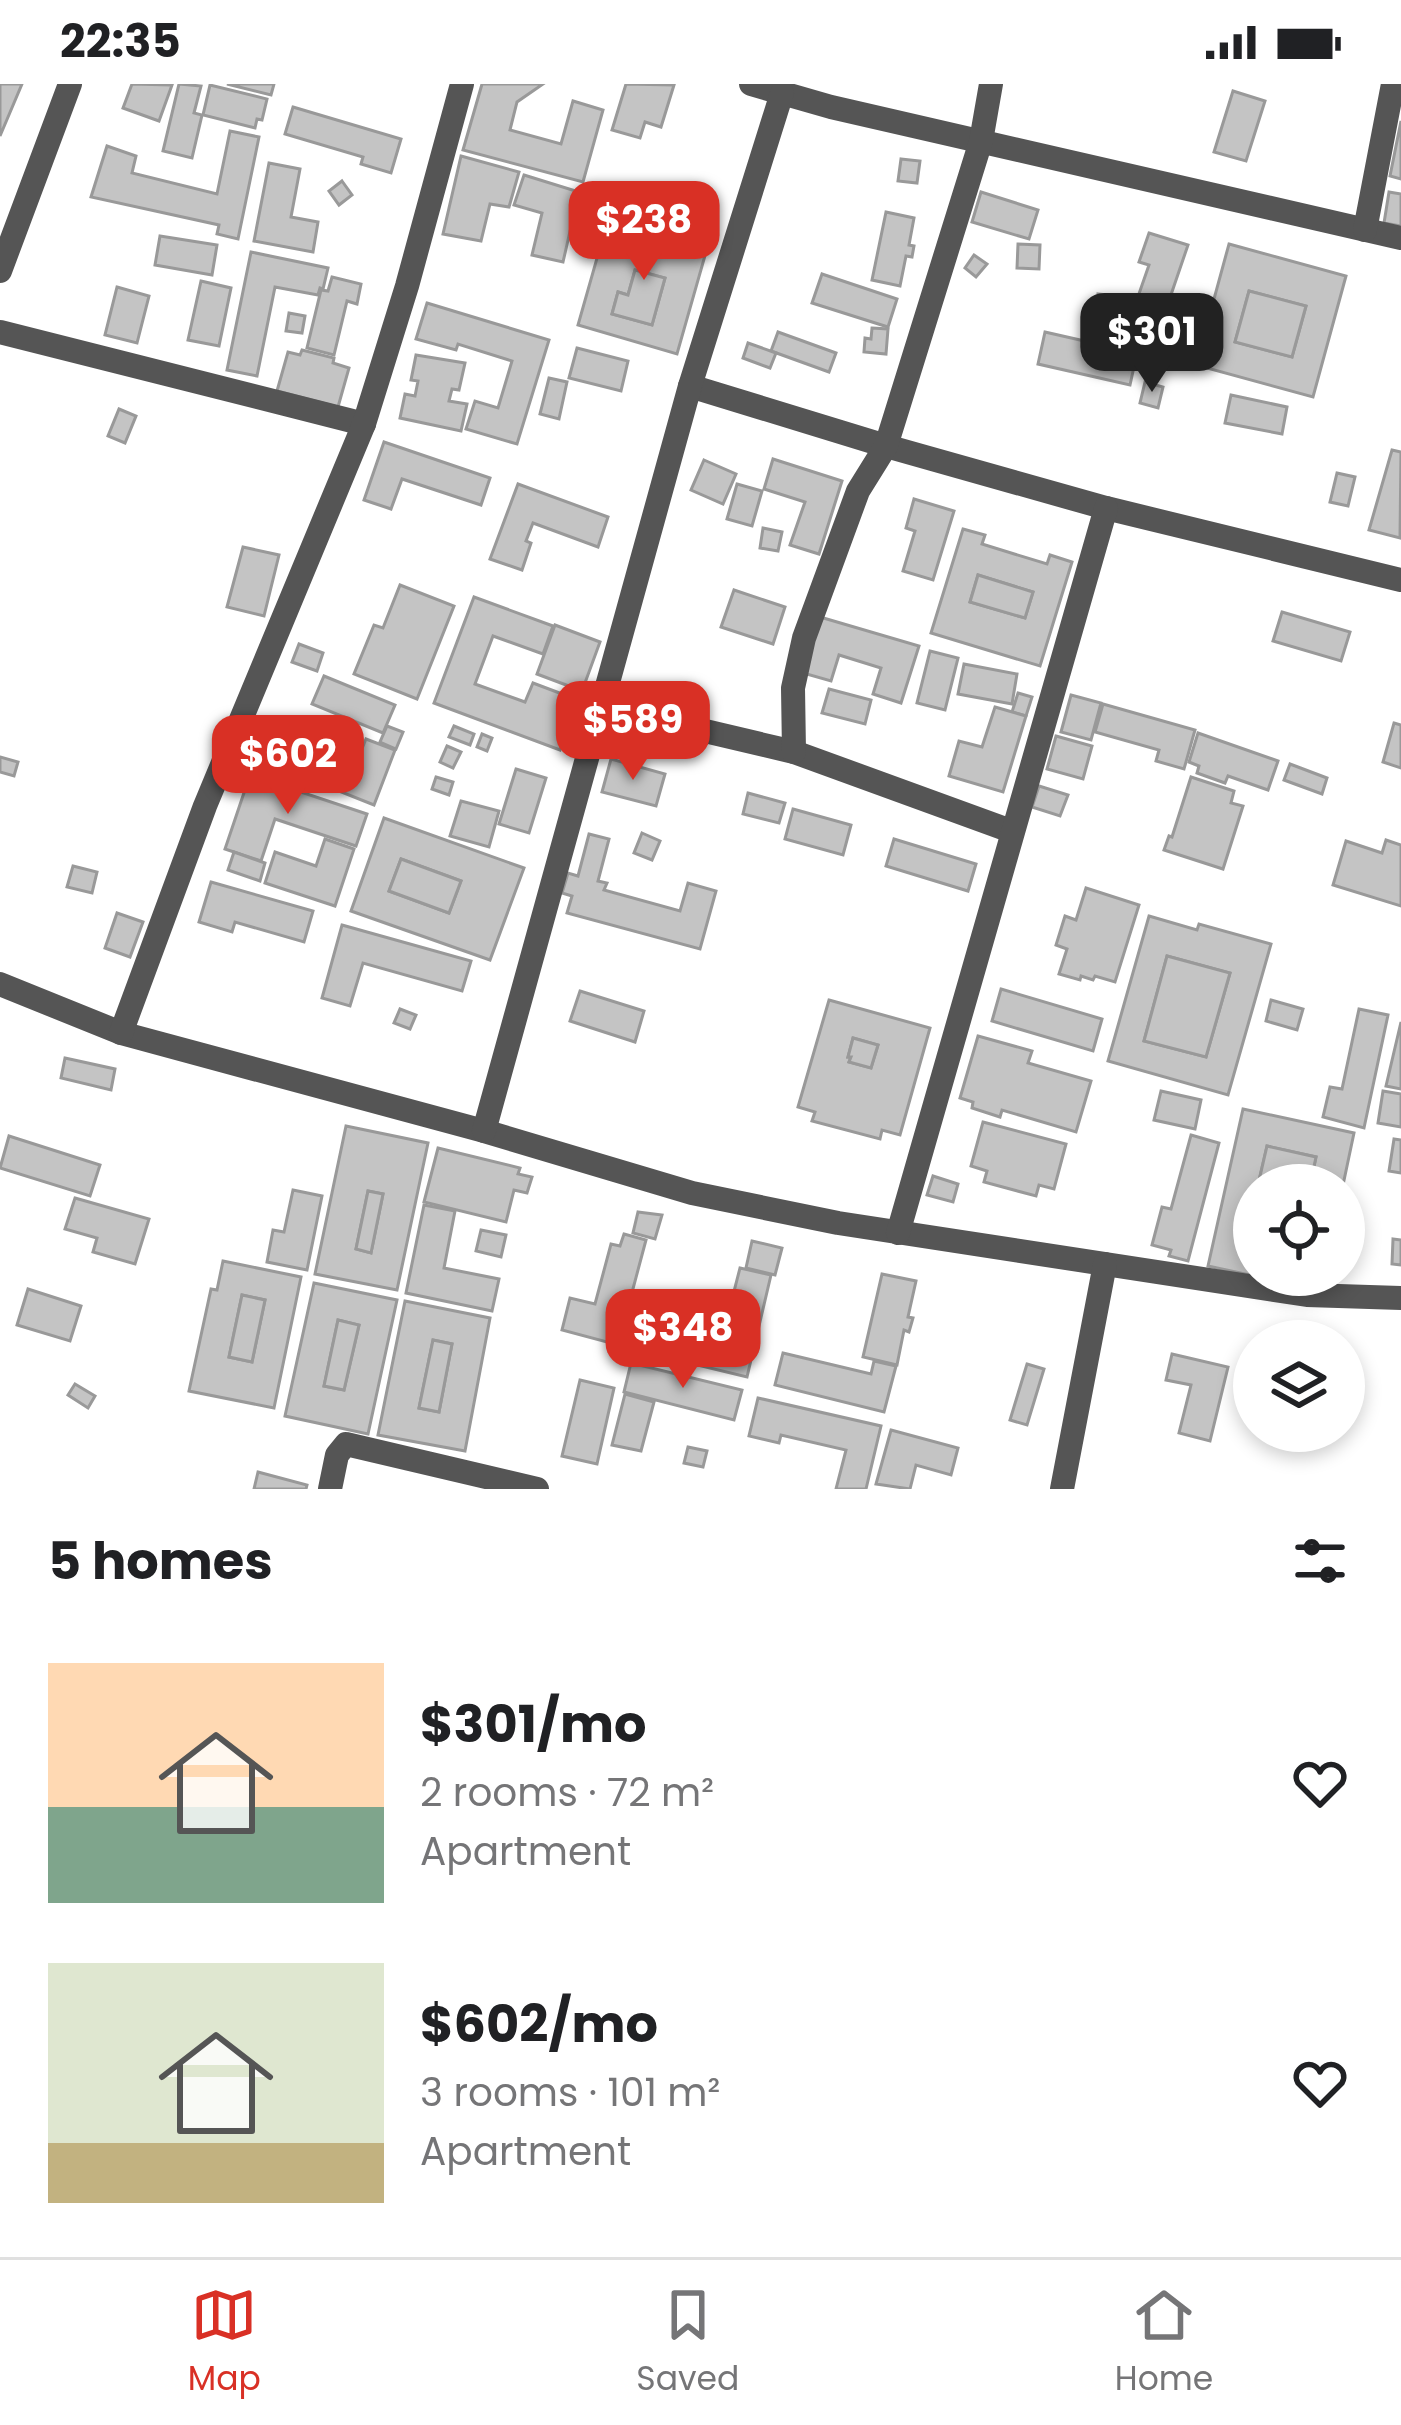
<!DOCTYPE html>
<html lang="en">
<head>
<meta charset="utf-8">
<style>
  body { margin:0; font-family:Poppins,sans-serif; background:#f6f6f6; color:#202124; height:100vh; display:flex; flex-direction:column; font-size:45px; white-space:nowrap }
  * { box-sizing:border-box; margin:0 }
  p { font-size:39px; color:#757577 }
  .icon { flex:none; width:66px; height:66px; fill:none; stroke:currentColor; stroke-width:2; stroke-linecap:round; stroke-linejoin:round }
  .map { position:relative; height:1405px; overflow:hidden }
  .side { display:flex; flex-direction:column; background:#fff; flex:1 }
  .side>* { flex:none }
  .controls { position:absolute; left:1233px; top:1080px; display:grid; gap:24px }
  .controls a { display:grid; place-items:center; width:132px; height:132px; border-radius:50%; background:#fff; box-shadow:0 6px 18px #0003; font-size:60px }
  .price { position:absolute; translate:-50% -102px; padding:0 27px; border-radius:24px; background:#d93025; color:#fff; font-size:39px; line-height:78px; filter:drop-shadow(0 3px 6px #0008) }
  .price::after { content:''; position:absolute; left:50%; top:72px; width:36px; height:27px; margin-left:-18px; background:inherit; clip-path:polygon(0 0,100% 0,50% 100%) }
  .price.active { background:#222; color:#fff }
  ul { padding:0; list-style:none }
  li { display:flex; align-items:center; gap:36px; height:300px; padding:0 48px }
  li span { display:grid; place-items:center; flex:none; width:336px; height:240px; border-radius:0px; color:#555 }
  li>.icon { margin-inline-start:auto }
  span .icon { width:144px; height:144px; fill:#fffc; stroke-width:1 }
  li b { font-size:51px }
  h2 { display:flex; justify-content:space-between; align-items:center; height:144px; padding:0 48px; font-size:51px }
  .status { display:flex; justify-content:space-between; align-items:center; height:84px; padding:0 60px; background:#fff; direction:ltr }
  .status svg { height:33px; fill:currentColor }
  .dock { display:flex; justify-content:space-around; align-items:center; height:168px; border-top:3px solid #e0e0e0; background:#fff; font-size:33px; color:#757577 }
  .dock a { display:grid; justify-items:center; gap:6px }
  .dock .active { color:#d93025 }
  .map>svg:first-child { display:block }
  .building { fill:#c4c4c4; stroke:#999; stroke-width:3; fill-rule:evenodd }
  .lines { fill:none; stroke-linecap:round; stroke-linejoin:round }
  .street { stroke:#555; stroke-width:24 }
</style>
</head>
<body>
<div class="status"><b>22:35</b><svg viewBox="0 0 49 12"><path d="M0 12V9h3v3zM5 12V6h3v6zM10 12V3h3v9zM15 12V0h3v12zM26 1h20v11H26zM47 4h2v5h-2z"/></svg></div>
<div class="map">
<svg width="1401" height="1405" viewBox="0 0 1401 1405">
  <rect width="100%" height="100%" fill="#fff"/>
  <g class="building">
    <polygon points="0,0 22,0 0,52"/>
    <polygon points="132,0 172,1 159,37 123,24"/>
    <polygon points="179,0 201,2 194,29 202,31 192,74 163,67"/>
    <polygon points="227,0 274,0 271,11"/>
    <polygon points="482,0 543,0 517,18 510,46 561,60 573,17 603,26 583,98 463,66"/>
    <polygon points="626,0 674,1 661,43 645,38 640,54 612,46"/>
    <polygon points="210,1 267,15 262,36 257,35 255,44 203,31"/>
    <polygon points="1233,7 1265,17 1246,77 1214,68"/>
    <polygon points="293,23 401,55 391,89 361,80 363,73 285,50"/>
    <polygon points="1401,37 1401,95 1390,92"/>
    <polygon points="230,47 259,53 238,155 217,150 219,141 91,113 107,62 136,72 132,89 217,110"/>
    <polygon points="461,72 519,88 509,123 490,120 481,157 443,150"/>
    <polygon points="901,75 920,77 917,99 898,97"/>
    <polygon points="269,79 300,85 291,133 318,138 313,168 254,157"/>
    <polygon points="524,91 579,108 563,178 532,171 542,129 514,121"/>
    <polygon points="342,97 352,111 339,121 329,107"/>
    <polygon points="981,108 1038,126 1029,155 972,138"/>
    <polygon points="1389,108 1401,110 1401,142 1384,139"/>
    <polygon points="886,128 914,134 909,161 914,162 912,173 906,172 900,202 872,196"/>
    <path d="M 609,132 L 710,154 L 677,270 L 578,241 ZM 635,186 L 665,194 L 652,241 L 612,230 L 618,208 L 628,211 Z"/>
    <polygon points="1149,149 1188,161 1162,237 1133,227 1149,181 1139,178"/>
    <polygon points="160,152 217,161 212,191 155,181"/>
    <polygon points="1018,160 1040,161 1039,185 1017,184"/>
    <path d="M 1229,160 L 1346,192 L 1313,313 L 1196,281 ZM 1249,207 L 1306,222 L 1292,273 L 1235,258 Z"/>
    <polygon points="251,168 328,184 323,205 320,204 318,211 275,203 257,292 227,286"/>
    <polygon points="974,171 987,180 976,193 965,184"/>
    <polygon points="635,186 665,194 652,241 612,230 618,208 628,211"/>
    <polygon points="822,190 897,215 888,243 812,219"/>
    <polygon points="332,193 361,200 357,220 347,217 334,271 307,264 321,206 328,207"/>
    <polygon points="201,197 231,204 219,262 188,256"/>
    <polygon points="117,203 149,212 137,259 105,251"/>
    <polygon points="1249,207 1306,222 1292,273 1235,258"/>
    <polygon points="1098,210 1130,213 1129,231 1097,228"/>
    <polygon points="427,219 549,256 517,360 466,345 475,317 498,324 512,277 458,260 456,266 416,255"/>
    <polygon points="289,229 305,232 302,249 286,247"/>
    <polygon points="872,244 888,245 886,270 864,268 865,254 871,255"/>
    <polygon points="778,248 836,269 829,288 771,267"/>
    <polygon points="1045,248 1137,269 1130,301 1038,280"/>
    <polygon points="748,259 776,269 770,284 743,274"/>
    <polygon points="577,264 628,277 621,307 569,294"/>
    <polygon points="302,266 334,274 333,279 349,284 338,323 277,307 288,268 300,271"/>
    <polygon points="416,271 465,279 459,306 452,305 449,317 467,320 461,347 400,334 405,310 415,312 418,297 411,296"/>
    <polygon points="549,294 567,298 559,335 540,330"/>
    <polygon points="1145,298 1163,303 1158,324 1140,319"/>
    <polygon points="1231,311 1287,323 1282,350 1225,339"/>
    <polygon points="119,325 136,332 125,359 108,352"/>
    <polygon points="384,358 490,394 481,421 402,395 391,425 364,416"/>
    <polygon points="1392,366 1401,368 1400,454 1369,446"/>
    <polygon points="773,375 842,397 819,470 790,461 805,418 764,405"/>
    <polygon points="704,376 736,390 723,420 691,406"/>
    <polygon points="1337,389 1355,393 1348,422 1330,418"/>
    <polygon points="518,400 608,433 598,463 533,439 526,457 531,459 522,486 490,475"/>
    <polygon points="737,400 762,407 752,442 727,435"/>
    <polygon points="914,415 954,427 933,496 903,487 915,447 906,444"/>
    <polygon points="763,444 782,448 778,467 760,464"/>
    <path d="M 963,445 L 985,451 L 982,460 L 1047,480 L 1050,471 L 1072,478 L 1040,582 L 931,549 ZM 978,491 L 1033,508 L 1025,534 L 970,518 Z"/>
    <polygon points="243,463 279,471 264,532 227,523"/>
    <polygon points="978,491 1033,508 1025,534 970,518"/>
    <polygon points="400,501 454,522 417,615 354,590 374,541 383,544"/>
    <polygon points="734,506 785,523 773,560 721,543"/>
    <polygon points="474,513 553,542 543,570 493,552 475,600 525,618 533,599 578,616 560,666 434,619"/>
    <polygon points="1282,528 1350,548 1341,577 1273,557"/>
    <polygon points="820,533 919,562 901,619 873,610 881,584 839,571 831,597 803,589"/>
    <polygon points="555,541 600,558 582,607 537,590"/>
    <polygon points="299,560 323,569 317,587 292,578"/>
    <polygon points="930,567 958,574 945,626 917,619"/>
    <polygon points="964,580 1017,590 1012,620 958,610"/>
    <polygon points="324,592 395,621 383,649 312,620"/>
    <polygon points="829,605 871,616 865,640 822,629"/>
    <polygon points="1018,609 1032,613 1026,632 1012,628"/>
    <polygon points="1071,611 1101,619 1091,656 1061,648"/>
    <polygon points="1103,620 1195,646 1184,685 1156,677 1159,666 1095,648"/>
    <polygon points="995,623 1026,632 1003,708 949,692 959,657 982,663"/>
    <polygon points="1394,639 1401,641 1401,684 1383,678"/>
    <polygon points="387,642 403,648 396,665 380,658"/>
    <polygon points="454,642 474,650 470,661 449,653"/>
    <polygon points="1198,649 1278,677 1268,706 1228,692 1225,699 1197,689 1199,682 1189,678"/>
    <polygon points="482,650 492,654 487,667 477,663"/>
    <polygon points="1056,652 1092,662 1083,695 1047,685"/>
    <polygon points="366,655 395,666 374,721 286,686 298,656 356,679"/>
    <polygon points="447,662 461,668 453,684 440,678"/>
    <polygon points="0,673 18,678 14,692 0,688"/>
    <polygon points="611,675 665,690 656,722 602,708"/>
    <polygon points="1290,680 1327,694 1322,710 1284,696"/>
    <polygon points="516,685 546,694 529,749 499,740"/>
    <polygon points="250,691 367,730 356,762 275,735 261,777 225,765"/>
    <polygon points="436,693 453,698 449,711 432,705"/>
    <polygon points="1191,693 1234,707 1231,719 1243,722 1223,785 1164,766 1169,752 1172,753"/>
    <polygon points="1039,702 1068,711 1060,732 1032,723"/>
    <polygon points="748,709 785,719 779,739 743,730"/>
    <polygon points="461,717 499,727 489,763 450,752"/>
    <polygon points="793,725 851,741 843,771 785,755"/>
    <path d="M 384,734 L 524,784 L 490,876 L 351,827 ZM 401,775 L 461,797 L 449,829 L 389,807 Z"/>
    <polygon points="642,749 660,757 652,776 634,769"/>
    <polygon points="589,750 609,755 598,797 607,799 604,806 680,827 688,799 716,807 700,865 567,829 572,812 562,809 568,789 578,792"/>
    <polygon points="325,755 354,765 335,822 265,799 275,768 316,782"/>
    <polygon points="894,755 976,780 968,807 886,782"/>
    <polygon points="1386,756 1401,761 1401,822 1333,801 1346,757 1382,769"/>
    <polygon points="234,768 265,779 260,797 228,786"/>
    <polygon points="401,775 461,797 449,829 389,807"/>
    <polygon points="73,782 97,788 92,809 67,803"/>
    <polygon points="211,798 313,827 304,858 235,838 232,848 199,838"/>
    <polygon points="1086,804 1139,821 1115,898 1095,892 1093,896 1081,892 1080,896 1059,890 1067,865 1056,861 1065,832 1076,836"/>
    <polygon points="117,829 143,838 130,873 105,864"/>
    <path d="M 1149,832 L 1197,846 L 1199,840 L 1271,860 L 1228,1011 L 1108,977 ZM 1167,872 L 1230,889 L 1206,973 L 1144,957 Z"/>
    <polygon points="342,841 471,877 462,907 363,879 350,922 322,914"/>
    <polygon points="1167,872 1230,889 1206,973 1144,957"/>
    <polygon points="1001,905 1102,935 1093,967 992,937"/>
    <polygon points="580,907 644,927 635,958 570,937"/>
    <path d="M 829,916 L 930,944 L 900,1051 L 882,1046 L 880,1055 L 812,1037 L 815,1028 L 798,1023 ZM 853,954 L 878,961 L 871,984 L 849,978 L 851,973 L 848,973 Z"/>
    <polygon points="1271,916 1303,925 1297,946 1266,937"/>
    <polygon points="400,925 416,931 410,945 394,939"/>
    <polygon points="1359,925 1388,931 1364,1044 1323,1033 1330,1003 1342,1005"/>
    <polygon points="1401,938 1401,1005 1386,1002"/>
    <polygon points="978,952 1032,967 1028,979 1091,997 1076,1048 1002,1026 1000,1033 972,1024 973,1018 960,1014"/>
    <polygon points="853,954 878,961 871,984 849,978 851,973 848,973"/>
    <polygon points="65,974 115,985 111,1006 61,994"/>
    <polygon points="1161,1007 1201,1016 1195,1045 1154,1036"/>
    <polygon points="1383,1007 1401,1010 1401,1043 1378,1039"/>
    <polygon points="1243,1025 1354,1049 1343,1101 1310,1101 1316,1073 1267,1062 1258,1101 1254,1101 1254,1121 1249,1144 1254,1146 1254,1191 1323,1191 1319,1206 1208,1182"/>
    <polygon points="983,1038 1066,1060 1054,1105 1039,1101 1036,1112 984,1098 987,1087 971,1082"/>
    <path d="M 346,1042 L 428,1059 L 397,1206 L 315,1190 ZM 368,1107 L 383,1110 L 371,1169 L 356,1165 Z"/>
    <polygon points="1191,1051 1219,1059 1188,1177 1169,1172 1171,1166 1152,1161 1162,1123 1171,1125"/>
    <polygon points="9,1052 100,1081 90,1112 0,1084"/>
    <polygon points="1394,1055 1401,1056 1401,1089 1389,1087"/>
    <polygon points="1267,1062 1316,1073 1310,1101 1258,1101"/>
    <polygon points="438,1064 520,1084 518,1090 532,1093 527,1109 514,1106 506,1138 424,1118"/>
    <polygon points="933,1092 958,1100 953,1118 927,1111"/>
    <polygon points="293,1106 322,1112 307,1186 267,1178 273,1146 284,1148"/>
    <polygon points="368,1107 383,1110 371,1169 356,1165"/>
    <polygon points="75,1114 149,1135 135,1180 93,1168 97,1154 65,1145"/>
    <polygon points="424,1121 455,1127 444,1184 499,1195 492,1227 406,1209"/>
    <polygon points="638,1128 662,1131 655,1155 633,1149"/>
    <polygon points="481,1146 506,1151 501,1173 476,1167"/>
    <polygon points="624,1150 646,1156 618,1261 562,1246 570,1214 595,1220 611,1160 620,1162"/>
    <polygon points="1393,1155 1401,1156 1401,1181 1392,1180"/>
    <polygon points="752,1157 782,1164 775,1191 746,1184"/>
    <path d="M 223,1177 L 301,1193 L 274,1324 L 189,1307 L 211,1205 L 217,1206 ZM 242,1211 L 265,1216 L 252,1278 L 229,1273 Z"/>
    <polygon points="740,1184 771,1191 747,1293 635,1266 642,1235 722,1254"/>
    <polygon points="882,1190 916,1197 908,1233 913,1234 909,1248 904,1246 897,1281 863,1273"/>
    <path d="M 314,1199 L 397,1216 L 368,1350 L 285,1332 ZM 338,1236 L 359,1241 L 344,1306 L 324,1302 Z"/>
    <polygon points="28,1205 81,1222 70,1257 17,1241"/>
    <polygon points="242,1211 265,1216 252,1278 229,1273"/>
    <path d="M 405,1217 L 490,1234 L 465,1367 L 378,1351 ZM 433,1256 L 452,1260 L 439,1328 L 419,1324 Z"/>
    <polygon points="338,1236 359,1241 344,1306 324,1302"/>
    <polygon points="433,1256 452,1260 439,1328 419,1324"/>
    <polygon points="783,1269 871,1290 874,1277 896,1282 884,1328 775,1301"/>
    <polygon points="1172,1270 1228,1283 1210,1357 1179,1349 1191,1301 1166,1296"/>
    <polygon points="631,1279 742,1306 734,1336 624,1308"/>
    <polygon points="1027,1280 1044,1285 1027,1341 1010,1336"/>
    <polygon points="580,1296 614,1304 597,1380 562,1372"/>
    <polygon points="75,1300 95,1312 88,1324 68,1311"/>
    <polygon points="625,1310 654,1318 641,1367 612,1361"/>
    <polygon points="758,1314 881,1342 866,1405 836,1405 846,1366 781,1351 779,1359 749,1352"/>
    <polygon points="891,1346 958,1364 951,1391 916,1381 910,1405 876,1400"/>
    <polygon points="688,1363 707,1367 703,1383 684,1379"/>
    <polygon points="258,1388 307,1401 306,1405 254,1405"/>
  </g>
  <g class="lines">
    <g class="street">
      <polyline points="751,0 831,23 1401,154"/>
      <polyline points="1365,146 1393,0"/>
      <polyline points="0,187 70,0"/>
      <polyline points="0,248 364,340"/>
      <polyline points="690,302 886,362 1106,424 1401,496"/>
      <polyline points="603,623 794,668 1011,747"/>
      <polyline points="794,668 793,604 804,554 858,407 886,362 981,57 991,0"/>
      <polyline points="0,900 121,949 484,1047 692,1109 838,1139 1307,1211 1401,1214"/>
      <polyline points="121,949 205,722 364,340 407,202 462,0"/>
      <polyline points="484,1047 690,302 782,9"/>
      <polyline points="898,1149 1106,424"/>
      <polyline points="330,1405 337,1371 346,1360 537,1405"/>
      <polyline points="1062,1405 1105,1180"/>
    </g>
  </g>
</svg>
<div class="controls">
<a><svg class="icon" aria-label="locate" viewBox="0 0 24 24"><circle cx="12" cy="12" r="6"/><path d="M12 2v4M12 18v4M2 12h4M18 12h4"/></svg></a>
<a><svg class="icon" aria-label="layers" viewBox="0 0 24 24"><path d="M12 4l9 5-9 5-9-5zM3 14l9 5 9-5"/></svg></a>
</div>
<b class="price" style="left:644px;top:199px">$238</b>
<b class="price active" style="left:1152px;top:311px">$301</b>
<b class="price" style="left:633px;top:699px">$589</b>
<b class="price" style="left:288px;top:733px">$602</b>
<b class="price" style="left:683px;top:1307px">$348</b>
</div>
<section class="side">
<h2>5 homes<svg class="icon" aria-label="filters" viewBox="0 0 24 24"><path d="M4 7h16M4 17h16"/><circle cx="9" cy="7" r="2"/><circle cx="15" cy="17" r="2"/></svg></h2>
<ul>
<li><span style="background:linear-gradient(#ffd9b3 60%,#7fa58c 0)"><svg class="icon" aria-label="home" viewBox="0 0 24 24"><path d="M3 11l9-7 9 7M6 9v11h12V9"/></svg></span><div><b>$301/mo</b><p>2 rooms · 72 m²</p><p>Apartment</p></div><svg class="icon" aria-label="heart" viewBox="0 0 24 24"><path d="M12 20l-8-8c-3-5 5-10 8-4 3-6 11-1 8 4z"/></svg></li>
<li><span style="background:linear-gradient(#dfe7d0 75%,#c2b280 0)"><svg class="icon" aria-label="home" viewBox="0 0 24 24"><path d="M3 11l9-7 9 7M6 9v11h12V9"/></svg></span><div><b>$602/mo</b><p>3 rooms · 101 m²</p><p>Apartment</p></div><svg class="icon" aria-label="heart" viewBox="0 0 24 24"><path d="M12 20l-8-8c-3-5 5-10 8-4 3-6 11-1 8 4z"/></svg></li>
</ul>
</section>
<nav class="dock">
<a class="active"><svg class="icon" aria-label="map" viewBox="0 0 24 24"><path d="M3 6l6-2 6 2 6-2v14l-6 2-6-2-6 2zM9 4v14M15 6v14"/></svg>Map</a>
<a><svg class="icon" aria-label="saved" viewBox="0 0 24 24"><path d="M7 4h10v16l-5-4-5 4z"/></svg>Saved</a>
<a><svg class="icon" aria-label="home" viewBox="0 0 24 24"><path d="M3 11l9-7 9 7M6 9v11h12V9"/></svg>Home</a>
</nav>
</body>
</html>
